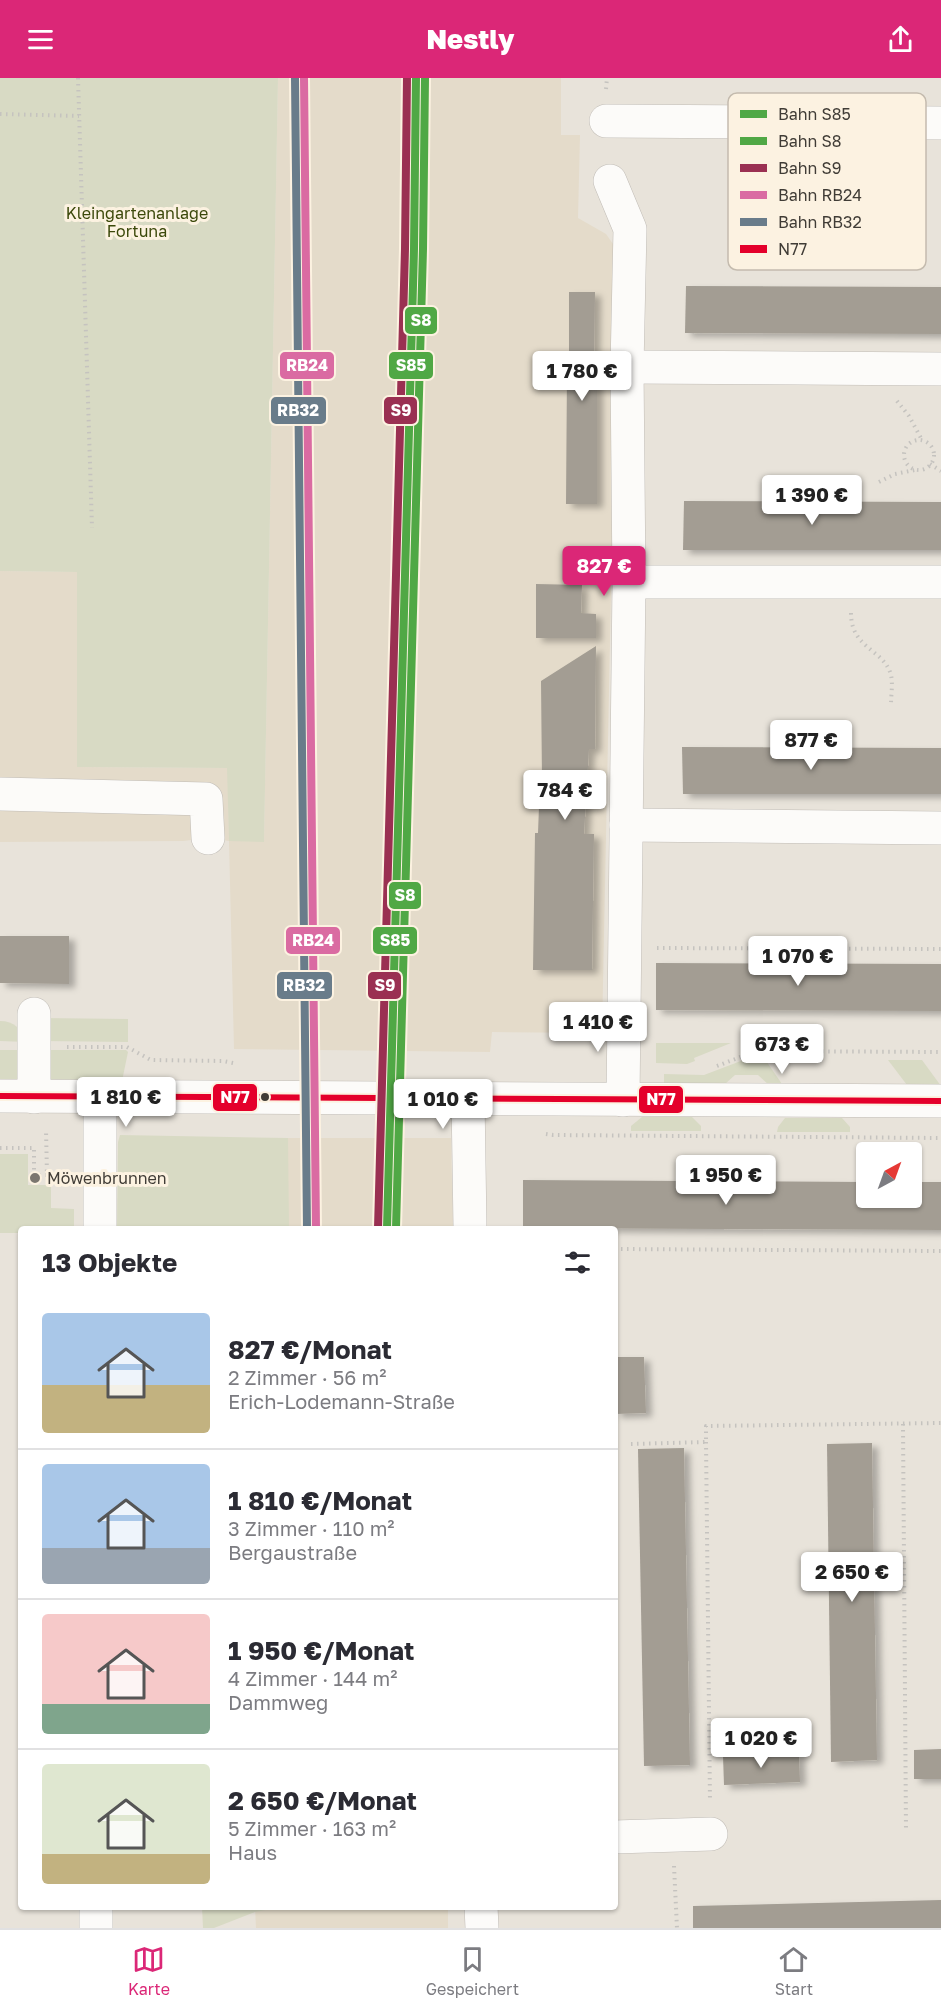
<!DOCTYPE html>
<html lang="de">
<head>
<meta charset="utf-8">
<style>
  body { margin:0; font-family:"Golos Text",sans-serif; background:#f7f7f7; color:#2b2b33; height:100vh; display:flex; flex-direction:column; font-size:22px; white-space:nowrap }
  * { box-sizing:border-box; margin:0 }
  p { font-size:20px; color:#7c7c81 }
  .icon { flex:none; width:33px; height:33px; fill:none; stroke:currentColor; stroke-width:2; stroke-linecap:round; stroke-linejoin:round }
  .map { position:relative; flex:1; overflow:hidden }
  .sheet { position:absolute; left:18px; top:1148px; width:600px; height:684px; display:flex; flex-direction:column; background:#fff; border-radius:6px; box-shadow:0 2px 4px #0004 }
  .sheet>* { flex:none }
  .needle { width:39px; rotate:41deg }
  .fabs { position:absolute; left:856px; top:1064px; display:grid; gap:12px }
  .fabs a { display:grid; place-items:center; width:66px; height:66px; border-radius:6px; background:#fff; box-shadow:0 2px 4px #0004; font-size:30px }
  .price { position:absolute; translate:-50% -51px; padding:0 14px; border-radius:6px; background:#fff; color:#222; font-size:20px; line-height:39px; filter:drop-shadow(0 2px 3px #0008) }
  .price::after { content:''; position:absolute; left:50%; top:36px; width:18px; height:14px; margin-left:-9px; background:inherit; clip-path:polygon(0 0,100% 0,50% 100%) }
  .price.current { background:#db2777; color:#fff }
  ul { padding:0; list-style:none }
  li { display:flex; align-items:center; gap:18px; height:150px; padding:0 24px }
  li+li { border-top:2px solid #e1e1e2 }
  li span { display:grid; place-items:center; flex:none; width:168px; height:120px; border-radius:6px; color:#555 }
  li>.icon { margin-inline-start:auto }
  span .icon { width:72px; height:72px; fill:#fffc; stroke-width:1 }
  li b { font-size:26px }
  h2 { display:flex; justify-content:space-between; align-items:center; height:72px; padding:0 24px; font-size:26px }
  header { display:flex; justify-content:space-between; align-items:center; height:78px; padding:0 24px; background:#db2777; color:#fff; font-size:27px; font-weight:800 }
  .tab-bar { display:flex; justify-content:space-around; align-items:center; height:84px; border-top:2px solid #e1e1e2; background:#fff; font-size:16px; color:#7c7c81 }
  .tab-bar a { display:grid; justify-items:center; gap:3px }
  .tab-bar .current { color:#db2777 }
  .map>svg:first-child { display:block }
  .built { fill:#e4dbca }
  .green { fill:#d8dac4 }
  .building { fill:#a39d93; filter:url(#shadow) }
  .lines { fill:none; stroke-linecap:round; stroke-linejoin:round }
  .minor-casing { stroke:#c0bcb6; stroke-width:34 }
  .path { stroke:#c5c3bf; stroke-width:4; stroke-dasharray:1.5 4.5; stroke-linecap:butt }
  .minor { stroke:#fcfbf9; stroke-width:33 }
  .bus-1-casing { stroke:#fcf2e1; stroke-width:10 }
  .bus-1 { stroke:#e4002b; stroke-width:6 }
  .rail-1-casing { stroke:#fcf2e1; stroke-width:12 }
  .rail-2-casing { stroke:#fcf2e1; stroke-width:12 }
  .rail-3-casing { stroke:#fcf2e1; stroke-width:12 }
  .rail-4-casing { stroke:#fcf2e1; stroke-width:12 }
  .rail-5-casing { stroke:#fcf2e1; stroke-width:12 }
  .rail-1 { stroke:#50a845; stroke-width:8 }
  .rail-2 { stroke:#50a845; stroke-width:8 }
  .rail-3 { stroke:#9a3052; stroke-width:8 }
  .rail-4 { stroke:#da6ba2; stroke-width:8 }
  .rail-5 { stroke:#697c8a; stroke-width:8 }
  .bus-dot { fill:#403c36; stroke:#fcf2e1; stroke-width:2 }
  .poi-dot { fill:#7b766f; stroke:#fcf2e1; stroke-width:2 }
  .labels { text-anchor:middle; stroke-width:6; stroke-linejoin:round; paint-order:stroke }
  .park-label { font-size:16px; fill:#3b480a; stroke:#fcf2e1 }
  .poi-label { font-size:16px; fill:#403c36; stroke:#fcf2e1; text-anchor:start }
  .key { fill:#fcf2e1; stroke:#c4bbae; stroke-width:1.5 }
  .key-label { font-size:16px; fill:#403c36 }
  .line-badge { stroke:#fcf2e1; stroke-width:2 }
  .badge-label { font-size:16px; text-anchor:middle; font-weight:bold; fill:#fff }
</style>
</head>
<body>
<header><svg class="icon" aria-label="menu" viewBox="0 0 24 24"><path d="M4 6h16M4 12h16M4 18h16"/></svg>Nestly<svg class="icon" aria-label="share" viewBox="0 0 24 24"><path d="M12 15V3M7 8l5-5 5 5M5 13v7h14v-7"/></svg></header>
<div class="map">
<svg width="941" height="1850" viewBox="0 0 941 1850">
  <defs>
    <filter id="shadow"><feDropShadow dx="6" dy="4" stdDeviation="3" flood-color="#0004"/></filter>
  </defs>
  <rect width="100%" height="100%" fill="#e8e3da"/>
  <g class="built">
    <polygon points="278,0 561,0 561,57 580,57 578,140 606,156 618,173 602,955 492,954 490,974 234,971 229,763 208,760 183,763 0,764 0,493 77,494 77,689 228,690 229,763 264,763"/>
    <polygon points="239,1060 451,1060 453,1150 241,1150"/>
    <polygon points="255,1829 448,1829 448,1850 256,1850"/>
  </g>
  <g class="green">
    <polygon points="0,0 278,0 264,764 229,763 227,690 77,689 77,494 0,493"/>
    <polygon points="40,940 128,941 128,964 41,963"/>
    <path d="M 0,943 C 14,943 22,951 26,964 L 0,963 Z"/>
    <polygon points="656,965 731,965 694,980 695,983 687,986 656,985"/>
    <polygon points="0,972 26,972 22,1002 0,1002"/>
    <polygon points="40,972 126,972 128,974 122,1003 46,1002"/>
    <polygon points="762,977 782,1006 769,1007 758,997 735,997 725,1006 664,1006 664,996 704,997 754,978"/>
    <polygon points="888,982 922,982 941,1008 907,1007"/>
    <polygon points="642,1039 692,1039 701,1048 701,1053 631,1053 631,1048"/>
    <polygon points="785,1040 842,1040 850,1049 850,1054 777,1054 778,1049"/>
    <polygon points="120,1057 288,1060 289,1150 117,1150 118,1064"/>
    <polygon points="0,1076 28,1076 28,1107 51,1107 51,1130 74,1131 74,1150 21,1150 21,1155 0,1155"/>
    <polygon points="202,1829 202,1828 280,1829 255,1834 214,1850 203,1850"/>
  </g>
  <g class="building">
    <polygon points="686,208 941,209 941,256 685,255"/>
    <polygon points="569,214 595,214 594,293 597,293 597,426 566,426 567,292 569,292"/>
    <polygon points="684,423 941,424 941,472 683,472"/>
    <polygon points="536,506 582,507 581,535 596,536 596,560 536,560"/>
    <polygon points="596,568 595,671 589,671 584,756 594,756 592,892 533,892 535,755 538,755 540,702 542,702 541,603"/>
    <polygon points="682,669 941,670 941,716 683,716"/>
    <polygon points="0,858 69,858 69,906 0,905"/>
    <polygon points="656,885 941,886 941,933 656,932"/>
    <polygon points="523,1102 867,1104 867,1119 912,1119 912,1104 941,1104 941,1152 523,1150"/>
    <polygon points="615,1279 644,1279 646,1335 615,1336"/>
    <polygon points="872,1365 877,1682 831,1684 827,1366"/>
    <polygon points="684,1370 690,1687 644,1688 638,1371"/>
    <polygon points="941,1671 941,1701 914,1701 914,1672"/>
    <polygon points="799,1676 800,1704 724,1707 723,1678"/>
    <polygon points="941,1822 941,1850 693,1850 693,1828"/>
  </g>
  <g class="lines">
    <g class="minor-casing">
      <g id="minor">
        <polyline points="606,43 941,45"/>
        <polyline points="610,103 630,151 627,289 629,504 623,1022"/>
        <polyline points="627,289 941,291"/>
        <polyline points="629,504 941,504"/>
        <polyline points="0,716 206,721 208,760"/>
        <polyline points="626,747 941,750"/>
        <polyline points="34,936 34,1019"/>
        <polyline points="0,1018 941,1023"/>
        <polyline points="468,1020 470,1150"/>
        <polyline points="100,1150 100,1019"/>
        <polyline points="615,1759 711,1756"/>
        <polyline points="481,1828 482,1850"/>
        <polyline points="96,1850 96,1828"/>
      </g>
    </g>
    <g class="path">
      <polyline points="78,0 92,450"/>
      <polyline points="606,11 607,0"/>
      <polyline points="0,36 79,38"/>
      <polyline points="897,323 909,338 922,362"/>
      <circle cx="919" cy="377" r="15"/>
      <polyline points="930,386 941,393"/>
      <polyline points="879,404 895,396 915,392"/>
      <path d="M 851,535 C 851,571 884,571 891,597 C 893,606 891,617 891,626"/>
      <polyline points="657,870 941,871"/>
      <polyline points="67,969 127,969 151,982 223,983 233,985"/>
      <polyline points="717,988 756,973 941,974"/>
      <polyline points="546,1056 553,1057 941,1060"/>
      <polyline points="0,1070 34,1070 34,1097 47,1097 46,1052"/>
      <polyline points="615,1171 941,1173"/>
      <polyline points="903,1346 906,1752"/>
      <polyline points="706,1364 710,1724"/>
      <polyline points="631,1366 706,1364 706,1348 941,1345"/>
      <polyline points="674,1788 677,1850"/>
    </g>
    <use href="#minor" class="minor"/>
    <g class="bus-1-casing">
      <polyline id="bus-1" points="0,1018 941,1023"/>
    </g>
    <use href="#bus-1" class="bus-1"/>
    <g class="rail-1-casing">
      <polyline id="rail-1" points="387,1150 414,171 416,0"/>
    </g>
    <g class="rail-2-casing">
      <polyline id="rail-2" points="396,1150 423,171 425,0"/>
    </g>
    <g class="rail-3-casing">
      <polyline id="rail-3" points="378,1150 405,171 407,0"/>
    </g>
    <g class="rail-4-casing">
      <polyline id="rail-4" points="304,0 316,1150"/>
    </g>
    <g class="rail-5-casing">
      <polyline id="rail-5" points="295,0 307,1150"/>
    </g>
    <use href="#rail-1" class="rail-1"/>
    <use href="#rail-2" class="rail-2"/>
    <use href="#rail-3" class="rail-3"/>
    <use href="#rail-4" class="rail-4"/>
    <use href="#rail-5" class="rail-5"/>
  </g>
  <circle class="bus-dot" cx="265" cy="1019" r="5"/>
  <circle class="poi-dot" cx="35" cy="1100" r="6"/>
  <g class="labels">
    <g class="park-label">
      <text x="137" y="141">Kleingartenanlage<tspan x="137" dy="18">Fortuna</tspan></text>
    </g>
    <g class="poi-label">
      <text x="47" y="1106">Möwenbrunnen</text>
    </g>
  </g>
  <rect x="728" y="15" width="198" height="177" rx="9" class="key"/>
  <rect x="740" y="32" width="27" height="8" fill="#50a845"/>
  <rect x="740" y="59" width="27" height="8" fill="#50a845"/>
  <rect x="740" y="86" width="27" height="8" fill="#9a3052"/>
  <rect x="740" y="113" width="27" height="8" fill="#da6ba2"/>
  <rect x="740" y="140" width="27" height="8" fill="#697c8a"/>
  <rect x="740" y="167" width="27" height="8" fill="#e4002b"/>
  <g class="key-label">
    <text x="778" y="42">Bahn S85</text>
    <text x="778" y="69">Bahn S8</text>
    <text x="778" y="96">Bahn S9</text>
    <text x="778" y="123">Bahn RB24</text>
    <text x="778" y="150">Bahn RB32</text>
    <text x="778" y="177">N77</text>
  </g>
  <g class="line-badge">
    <rect x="404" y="228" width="34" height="29" rx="6" fill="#50a845"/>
    <rect x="279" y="273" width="56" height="29" rx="6" fill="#da6ba2"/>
    <rect x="388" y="273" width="46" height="29" rx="6" fill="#50a845"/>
    <rect x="270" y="318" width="57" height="29" rx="6" fill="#697c8a"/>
    <rect x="383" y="318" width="35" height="29" rx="6" fill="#9a3052"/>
    <rect x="388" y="803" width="34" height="29" rx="6" fill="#50a845"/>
    <rect x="285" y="848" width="56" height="29" rx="6" fill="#da6ba2"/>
    <rect x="372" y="848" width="46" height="29" rx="6" fill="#50a845"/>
    <rect x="367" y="893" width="35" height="29" rx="6" fill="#9a3052"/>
    <rect x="276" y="893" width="57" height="29" rx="6" fill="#697c8a"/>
    <rect x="212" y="1005" width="46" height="29" rx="6" fill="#e4002b"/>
    <rect x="638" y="1007" width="46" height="29" rx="6" fill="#e4002b"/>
  </g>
  <g class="badge-label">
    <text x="421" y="248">S8</text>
    <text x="307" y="293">RB24</text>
    <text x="411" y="293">S85</text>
    <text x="298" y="338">RB32</text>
    <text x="401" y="338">S9</text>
    <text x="405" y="823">S8</text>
    <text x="313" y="868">RB24</text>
    <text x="395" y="868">S85</text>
    <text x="385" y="913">S9</text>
    <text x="304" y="913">RB32</text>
    <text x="235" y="1025">N77</text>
    <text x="661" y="1027">N77</text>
  </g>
</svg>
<div class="fabs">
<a><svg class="needle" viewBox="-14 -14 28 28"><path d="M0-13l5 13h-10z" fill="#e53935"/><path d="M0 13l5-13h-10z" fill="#7c7c81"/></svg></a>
</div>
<b class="price" style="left:582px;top:324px">1 780 €</b>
<b class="price" style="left:812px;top:448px">1 390 €</b>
<b class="price current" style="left:604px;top:519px">827 €</b>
<b class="price" style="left:811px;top:693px">877 €</b>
<b class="price" style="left:565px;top:743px">784 €</b>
<b class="price" style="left:798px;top:909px">1 070 €</b>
<b class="price" style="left:598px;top:975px">1 410 €</b>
<b class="price" style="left:782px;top:997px">673 €</b>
<b class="price" style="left:126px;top:1050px">1 810 €</b>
<b class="price" style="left:443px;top:1052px">1 010 €</b>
<b class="price" style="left:726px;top:1128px">1 950 €</b>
<b class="price" style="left:852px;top:1525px">2 650 €</b>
<b class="price" style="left:761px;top:1691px">1 020 €</b>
<section class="sheet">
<h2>13 Objekte<svg class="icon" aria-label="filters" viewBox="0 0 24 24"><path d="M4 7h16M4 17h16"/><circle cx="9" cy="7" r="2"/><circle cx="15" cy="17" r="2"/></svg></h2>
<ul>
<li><span style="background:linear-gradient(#a9c7e8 60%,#c2b280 0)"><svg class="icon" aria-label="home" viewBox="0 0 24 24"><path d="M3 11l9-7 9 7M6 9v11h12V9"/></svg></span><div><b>827 €/Monat</b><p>2 Zimmer · 56 m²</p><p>Erich-Lodemann-Straße</p></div></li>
<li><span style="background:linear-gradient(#a9c7e8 70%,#9aa5b1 0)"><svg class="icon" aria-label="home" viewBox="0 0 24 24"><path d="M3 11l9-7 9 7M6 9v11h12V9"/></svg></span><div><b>1 810 €/Monat</b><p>3 Zimmer · 110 m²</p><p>Bergaustraße</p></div></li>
<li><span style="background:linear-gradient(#f6c9c9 75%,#7fa58c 0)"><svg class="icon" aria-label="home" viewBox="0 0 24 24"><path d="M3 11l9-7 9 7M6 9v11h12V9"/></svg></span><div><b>1 950 €/Monat</b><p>4 Zimmer · 144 m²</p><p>Dammweg</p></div></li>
<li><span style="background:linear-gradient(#dfe7d0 75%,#c2b280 0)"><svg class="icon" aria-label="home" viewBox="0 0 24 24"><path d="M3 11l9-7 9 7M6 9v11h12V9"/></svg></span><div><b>2 650 €/Monat</b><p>5 Zimmer · 163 m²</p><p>Haus</p></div></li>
</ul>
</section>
</div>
<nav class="tab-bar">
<a class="current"><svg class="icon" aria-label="map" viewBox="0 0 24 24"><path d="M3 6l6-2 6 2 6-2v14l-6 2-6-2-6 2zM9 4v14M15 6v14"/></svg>Karte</a>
<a><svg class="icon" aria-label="saved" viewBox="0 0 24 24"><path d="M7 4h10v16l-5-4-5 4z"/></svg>Gespeichert</a>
<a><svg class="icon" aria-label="home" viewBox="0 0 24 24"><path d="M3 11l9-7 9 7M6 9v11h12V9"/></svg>Start</a>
</nav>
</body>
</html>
